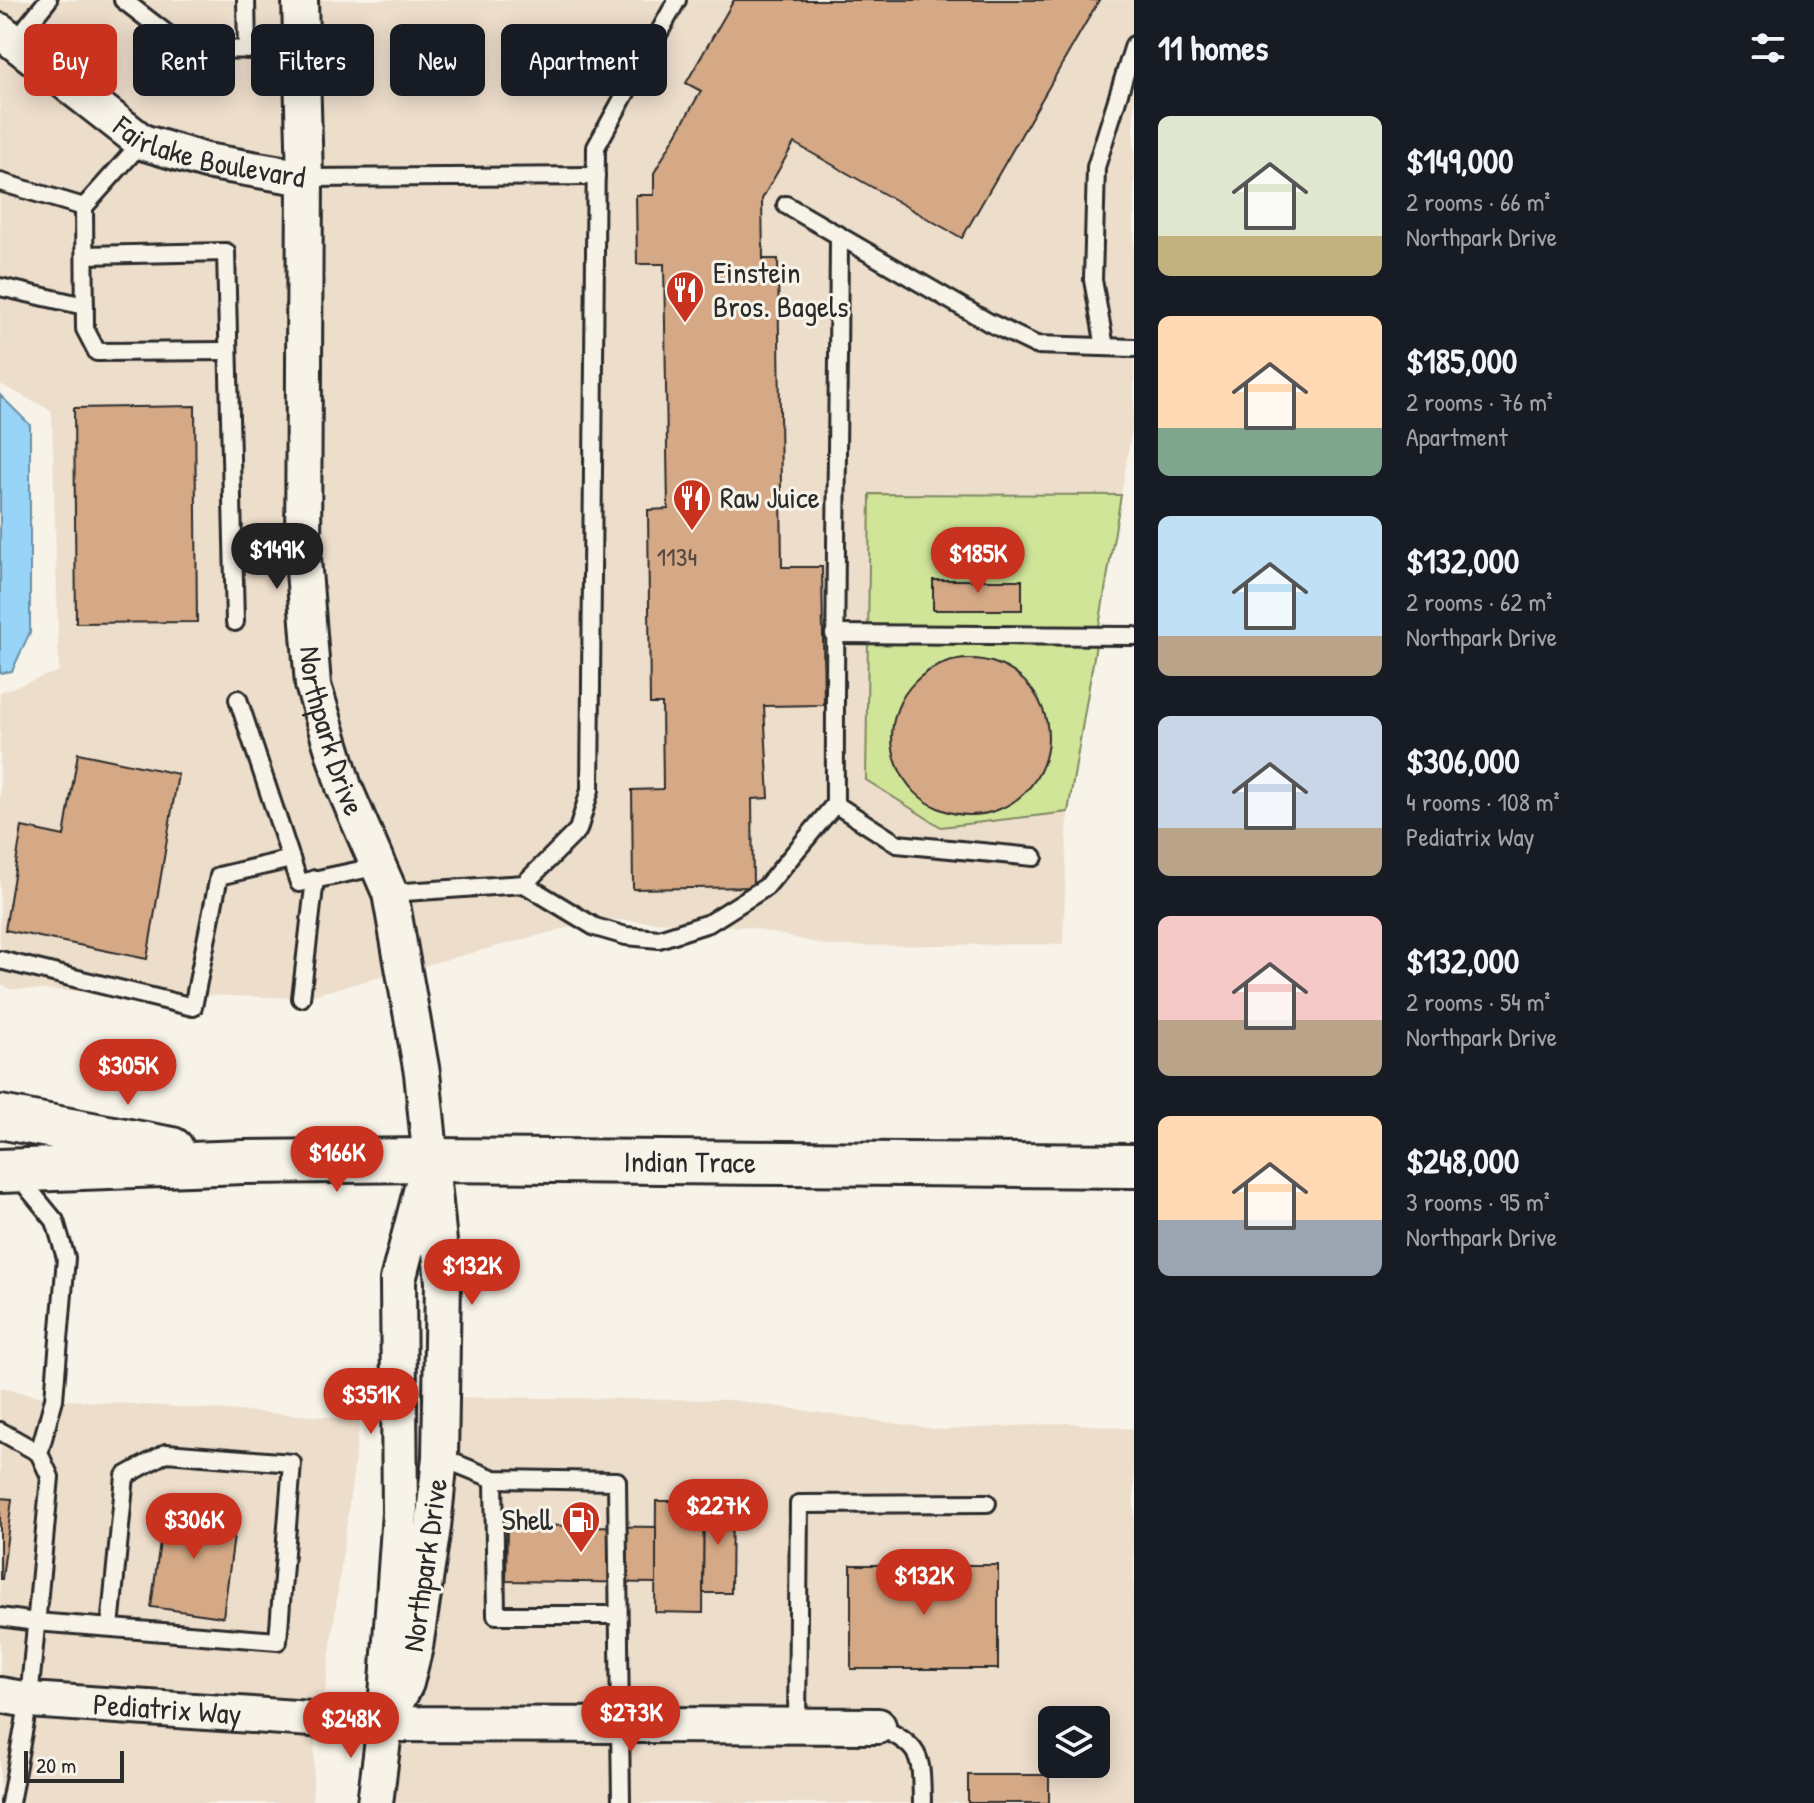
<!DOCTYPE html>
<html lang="en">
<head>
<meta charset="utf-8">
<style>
  body { margin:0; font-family:"Patrick Hand",sans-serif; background:#20242c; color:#f1f3f6; height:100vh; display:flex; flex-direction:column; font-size:30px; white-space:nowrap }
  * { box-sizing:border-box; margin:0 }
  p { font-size:26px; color:#9ea1a6 }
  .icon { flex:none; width:44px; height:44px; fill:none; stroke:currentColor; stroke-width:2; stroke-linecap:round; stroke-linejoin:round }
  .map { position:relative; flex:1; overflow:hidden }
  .side { display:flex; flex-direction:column; background:#171b24; width:680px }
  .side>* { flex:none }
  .top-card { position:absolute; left:24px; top:24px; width:760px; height:72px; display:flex; gap:16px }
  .buttons { position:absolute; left:1038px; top:1706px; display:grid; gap:16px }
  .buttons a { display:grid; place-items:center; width:72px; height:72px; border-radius:12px; background:#171b24; box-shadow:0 4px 20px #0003; font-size:40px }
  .scale { position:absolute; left:24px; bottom:20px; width:100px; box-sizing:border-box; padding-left:8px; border:4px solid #2b2b2b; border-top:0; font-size:22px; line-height:28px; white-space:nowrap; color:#2b2b2b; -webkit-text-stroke:6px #f7f3e8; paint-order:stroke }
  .price { position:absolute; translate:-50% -68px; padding:0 18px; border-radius:28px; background:#c8321e; color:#fff; font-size:26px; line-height:52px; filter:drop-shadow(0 2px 4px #0008) }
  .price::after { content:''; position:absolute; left:50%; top:48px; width:24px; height:18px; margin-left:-12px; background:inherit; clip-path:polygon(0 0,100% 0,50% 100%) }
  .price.active { background:#222; color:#fff }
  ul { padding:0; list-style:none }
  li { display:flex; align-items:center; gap:24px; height:200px; padding:0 24px }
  li span { display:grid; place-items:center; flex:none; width:224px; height:160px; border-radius:12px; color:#555 }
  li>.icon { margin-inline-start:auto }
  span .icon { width:96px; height:96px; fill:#fffc; stroke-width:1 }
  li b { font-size:34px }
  h2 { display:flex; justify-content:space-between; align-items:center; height:96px; padding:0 24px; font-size:34px }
  .tag { padding:0 28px; border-radius:12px; background:#171b24; box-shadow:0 4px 20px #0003; font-size:28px; line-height:72px }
  .tag.active { background:#c8321e; color:#fff }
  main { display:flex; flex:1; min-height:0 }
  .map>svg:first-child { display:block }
  .built { fill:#edddcb; fill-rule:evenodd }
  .green { fill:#d1e599; stroke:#7e8862; stroke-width:2 }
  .water { fill:#97d4f8; stroke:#6c90a6; stroke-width:2 }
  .building { fill:#d5a986; stroke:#2b2b2b; stroke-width:2 }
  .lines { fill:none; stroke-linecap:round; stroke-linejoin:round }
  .service-casing { stroke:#2b2b2b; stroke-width:22 }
  .minor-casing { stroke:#2b2b2b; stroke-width:40 }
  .tertiary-casing { stroke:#2b2b2b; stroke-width:48 }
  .service { stroke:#f7f3e8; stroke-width:16 }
  .minor { stroke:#f7f3e8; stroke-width:34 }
  .tertiary { stroke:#f7f3e8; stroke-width:42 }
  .labels { text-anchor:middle; stroke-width:6; stroke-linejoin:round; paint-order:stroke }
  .number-label { font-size:26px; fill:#564a42 }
  .street-label { font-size:30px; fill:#2b2b2b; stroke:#f7f3e8 }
  .poi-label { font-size:30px; fill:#2b2b2b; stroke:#f7f3e8; text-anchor:start }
</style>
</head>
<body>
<main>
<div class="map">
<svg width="1134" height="1803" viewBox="0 0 1134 1803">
  <rect width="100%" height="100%" fill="#f7f3e8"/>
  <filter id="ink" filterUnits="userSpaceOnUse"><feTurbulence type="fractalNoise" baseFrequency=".0125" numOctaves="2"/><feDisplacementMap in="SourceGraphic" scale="16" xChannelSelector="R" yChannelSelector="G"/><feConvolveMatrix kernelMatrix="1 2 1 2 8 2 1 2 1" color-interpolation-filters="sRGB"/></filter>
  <g filter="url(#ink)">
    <g class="built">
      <polygon points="0,0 1134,0 1134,398 1133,422 1121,495 870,494 941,827 1068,812 1063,944 830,946 748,927 600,919 301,998 10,989 0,983 0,692 59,671 52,411 0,384"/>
      <polygon points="0,1388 54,1399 360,1419 325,1691 316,1719 312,1803 0,1803"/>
      <path d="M 442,1397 L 731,1400 L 942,1430 L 1068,1423 L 1134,1429 L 1134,1803 L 377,1803 ZM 1052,1720 L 1096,1720 L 1096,1764 L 1052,1764 Z"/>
    </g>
    <polygon class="green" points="870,494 1121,495 1068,812 941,827 866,780"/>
    <polygon class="water" points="0,395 30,425 30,632 12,671 0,673"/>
    <g class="building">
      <polygon points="734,0 1099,0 962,238 794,143 762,199 763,259 778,259 782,567 822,567 824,705 764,706 769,798 752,799 753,887 633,889 632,790 663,789 662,704 650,704 648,510 668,509 664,264 637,264 636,195 654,195 654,173 701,91 686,83"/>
      <polygon points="195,406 197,622 76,623 74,408"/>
      <rect x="933" y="580" width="89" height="30"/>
      <circle cx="970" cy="737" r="78"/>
      <polygon points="78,753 178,774 147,959 5,930 22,827 64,836"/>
      <polygon points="0,1498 12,1499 2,1579 0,1579"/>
      <polygon points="656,1501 704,1501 703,1613 655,1612"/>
      <polygon points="704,1501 732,1501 731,1593 703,1593"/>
      <polygon points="165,1505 237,1514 223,1617 151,1607"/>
      <polygon points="507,1525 656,1527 656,1583 506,1581"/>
      <rect x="851" y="1565" width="147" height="104"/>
      <rect x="968" y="1775" width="81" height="28"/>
    </g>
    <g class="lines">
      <g class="service-casing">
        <g id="service">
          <polyline points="123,0 188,50 301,49"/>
          <polyline points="246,0 247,50"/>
          <polyline points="14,42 48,0"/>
          <polyline points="142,142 84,207 85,329 97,352 228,351"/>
          <polyline points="305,178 596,176"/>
          <polyline points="0,182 84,207"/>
          <polyline points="786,205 988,322 1036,345 1134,348"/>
          <path d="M 839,235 C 838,425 834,614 835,804 L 897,844 L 1034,857"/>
          <polyline points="85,255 226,252 235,622"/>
          <polyline points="0,287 85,306"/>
          <polyline points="1105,347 1093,280 1096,167 1134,45"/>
          <polyline points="834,634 1134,636"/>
          <polyline points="238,699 299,883 380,866"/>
          <polyline points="524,884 595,927 626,936 659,939 709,923 766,887 835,804"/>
          <polyline points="390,893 524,884 578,830 590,790 596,147 677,0"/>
          <polyline points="0,960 193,1007 219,876 291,859"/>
          <polyline points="301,998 315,879"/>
          <polyline points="18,1176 55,1221 66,1258 54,1399 39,1453"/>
          <polyline points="0,1431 39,1453 50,1477 29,1700 10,1803"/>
          <polyline points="440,1457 494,1479 617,1481 621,1803"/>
          <polyline points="494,1479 496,1615 617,1615"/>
          <polyline points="0,1617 36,1622 278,1641 292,1463 166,1453 125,1476 110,1627"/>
          <polyline points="797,1726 799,1504 987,1503"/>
          <path d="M 878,1726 C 923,1748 921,1755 922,1803"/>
        </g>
      </g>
      <g class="minor-casing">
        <g id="minor">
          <path id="s1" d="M 300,0 L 305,178 L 303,558 L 313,685 L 344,787 L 390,893 L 422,1073 L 443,1282 L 440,1457 L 433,1527 L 415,1647 L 406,1683 L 385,1724"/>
          <path id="s2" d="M 0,31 L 142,142 L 206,161 L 305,178"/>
          <path id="s3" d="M 0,1695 L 29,1700 L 385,1724 L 878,1726"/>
          <polyline points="375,1803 385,1724 400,1513 398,1280 424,1180"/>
        </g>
      </g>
      <g class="tertiary-casing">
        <g id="tertiary">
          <polyline points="0,1117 172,1149"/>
          <path id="s4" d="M 0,1171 L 244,1162 L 429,1160 L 1134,1166"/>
        </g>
      </g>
      <use href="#service" class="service"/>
      <use href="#minor" class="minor"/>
      <use href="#tertiary" class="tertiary"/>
    </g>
  </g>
  <defs>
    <g id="restaurant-pin" transform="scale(2)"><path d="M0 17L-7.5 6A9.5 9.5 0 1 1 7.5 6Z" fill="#c8321e" stroke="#f7f3e8"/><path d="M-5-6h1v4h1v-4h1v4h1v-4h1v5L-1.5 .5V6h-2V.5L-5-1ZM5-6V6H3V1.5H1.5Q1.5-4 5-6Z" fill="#fff"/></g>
    <g id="fuel-pin" transform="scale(2)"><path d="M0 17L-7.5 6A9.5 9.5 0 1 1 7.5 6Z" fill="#c8321e" stroke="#f7f3e8"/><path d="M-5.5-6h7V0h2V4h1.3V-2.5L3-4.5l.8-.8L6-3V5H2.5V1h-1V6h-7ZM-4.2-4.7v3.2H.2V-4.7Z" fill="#fff"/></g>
  </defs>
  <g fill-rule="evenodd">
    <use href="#restaurant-pin" x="685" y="290"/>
    <use href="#restaurant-pin" x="692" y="498"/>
    <use href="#fuel-pin" x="581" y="1520"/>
  </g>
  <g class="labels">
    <g class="number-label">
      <text x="677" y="566">1134</text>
    </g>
    <g class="street-label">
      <text dy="10" stroke="none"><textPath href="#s2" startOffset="248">Fairlake Boulevard</textPath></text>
      <text dy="10" stroke="none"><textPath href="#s1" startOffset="734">Northpark Drive</textPath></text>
      <text dy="10" stroke="none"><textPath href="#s4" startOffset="690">Indian Trace</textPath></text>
      <text transform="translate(425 1565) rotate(-82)" y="10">Northpark Drive</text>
      <text dy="10" stroke="none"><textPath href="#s3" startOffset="168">Pediatrix Way</textPath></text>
    </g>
    <g class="poi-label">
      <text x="713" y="283">Einstein<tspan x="713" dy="34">Bros. Bagels</tspan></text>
      <text x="720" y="508">Raw Juice</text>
      <text x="553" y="1530" text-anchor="end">Shell</text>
    </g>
  </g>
</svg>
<div class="buttons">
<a><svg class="icon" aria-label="layers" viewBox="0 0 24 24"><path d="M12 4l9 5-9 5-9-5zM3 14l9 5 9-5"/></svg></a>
</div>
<div class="scale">20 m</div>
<b class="price active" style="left:277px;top:591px">$149K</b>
<b class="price" style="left:978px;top:595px">$185K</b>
<b class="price" style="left:128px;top:1107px">$305K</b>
<b class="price" style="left:337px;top:1194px">$166K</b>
<b class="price" style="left:472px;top:1307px">$132K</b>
<b class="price" style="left:371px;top:1436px">$351K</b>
<b class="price" style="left:718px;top:1547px">$227K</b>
<b class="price" style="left:194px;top:1561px">$306K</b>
<b class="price" style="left:924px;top:1617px">$132K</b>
<b class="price" style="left:631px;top:1754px">$273K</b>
<b class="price" style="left:351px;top:1760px">$248K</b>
<div class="top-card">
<a class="tag active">Buy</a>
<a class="tag">Rent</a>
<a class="tag">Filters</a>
<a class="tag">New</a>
<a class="tag">Apartment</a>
</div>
</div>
<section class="side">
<h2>11 homes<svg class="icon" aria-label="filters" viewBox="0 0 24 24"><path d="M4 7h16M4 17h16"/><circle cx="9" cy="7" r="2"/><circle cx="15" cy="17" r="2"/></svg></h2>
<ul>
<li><span style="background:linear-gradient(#dfe7d0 75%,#c2b280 0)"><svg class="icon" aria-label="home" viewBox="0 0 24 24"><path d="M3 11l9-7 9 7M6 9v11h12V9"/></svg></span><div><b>$149,000</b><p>2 rooms · 66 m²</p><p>Northpark Drive</p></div></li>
<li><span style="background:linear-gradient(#ffd9b3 70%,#7fa58c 0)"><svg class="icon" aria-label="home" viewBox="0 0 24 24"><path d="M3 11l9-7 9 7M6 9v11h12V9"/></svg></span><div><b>$185,000</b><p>2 rooms · 76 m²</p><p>Apartment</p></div></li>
<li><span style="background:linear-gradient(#bfe0f5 75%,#b9a48a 0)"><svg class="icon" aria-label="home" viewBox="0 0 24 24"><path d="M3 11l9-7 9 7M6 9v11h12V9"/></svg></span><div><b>$132,000</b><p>2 rooms · 62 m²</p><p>Northpark Drive</p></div></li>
<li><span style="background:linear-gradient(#c9d6e8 70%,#b9a48a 0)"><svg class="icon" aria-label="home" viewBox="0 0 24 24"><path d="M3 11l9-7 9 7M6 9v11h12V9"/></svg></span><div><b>$306,000</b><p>4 rooms · 108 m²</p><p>Pediatrix Way</p></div></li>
<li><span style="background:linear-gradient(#f6c9c9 65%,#b9a48a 0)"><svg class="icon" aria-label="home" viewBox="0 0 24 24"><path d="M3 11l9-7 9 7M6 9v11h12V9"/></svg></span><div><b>$132,000</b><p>2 rooms · 54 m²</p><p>Northpark Drive</p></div></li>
<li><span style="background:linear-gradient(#ffd9b3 65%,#9aa5b1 0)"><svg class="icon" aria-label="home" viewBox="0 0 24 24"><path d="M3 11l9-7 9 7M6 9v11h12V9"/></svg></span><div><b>$248,000</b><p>3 rooms · 95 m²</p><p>Northpark Drive</p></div></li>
</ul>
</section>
</main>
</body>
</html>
